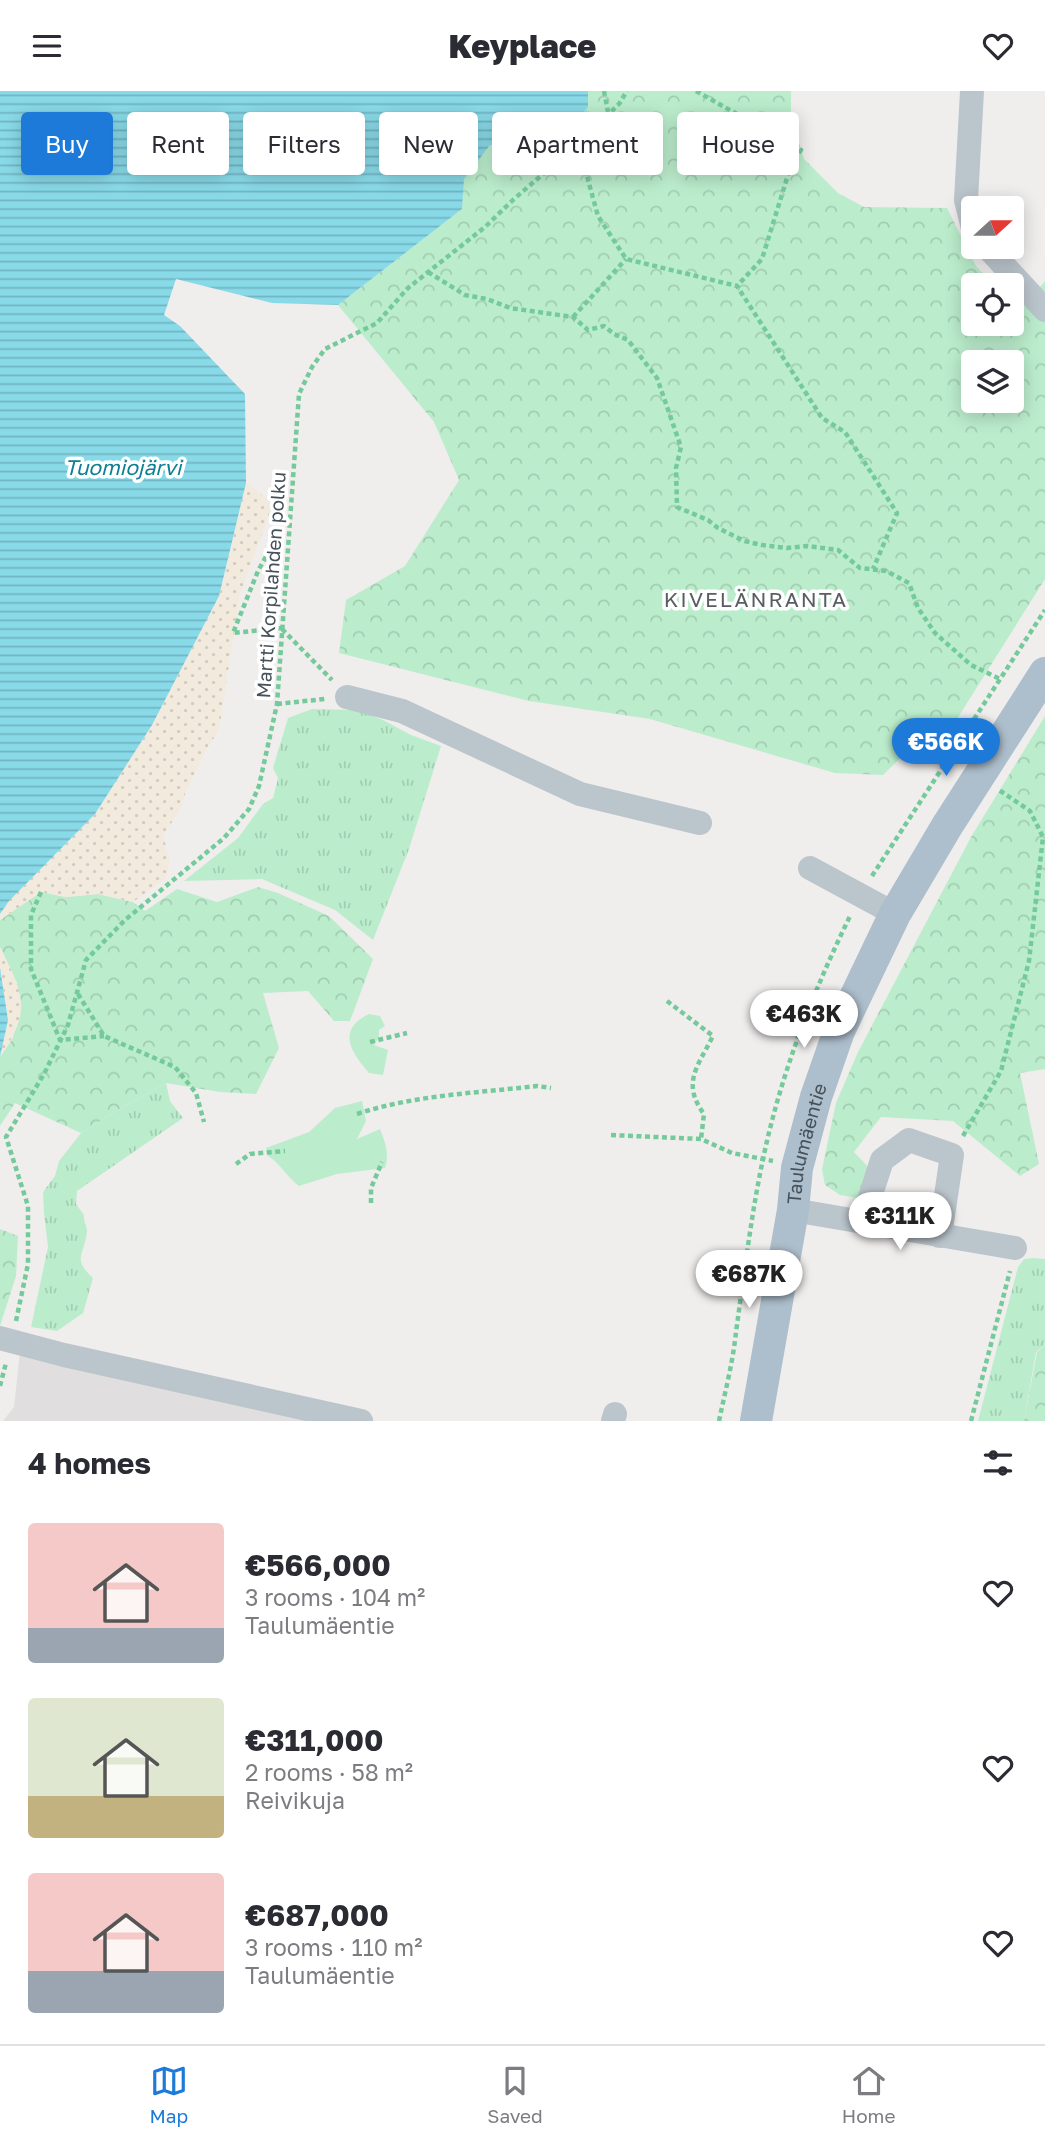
<!DOCTYPE html>
<html lang="en">
<head>
<meta charset="utf-8">
<style>
  body { margin:0; font-family:"Golos Text",sans-serif; background:#f7f7f7; color:#2b2b33; height:100vh; display:flex; flex-direction:column; font-size:26px; white-space:nowrap }
  * { box-sizing:border-box; margin:0 }
  p { font-size:23px; color:#7c7c81 }
  .icon { flex:none; width:38px; height:38px; fill:none; stroke:currentColor; stroke-width:2; stroke-linecap:round; stroke-linejoin:round }
  .map { position:relative; height:1330px; overflow:hidden }
  .panel { display:flex; flex-direction:column; background:#fff; flex:1 }
  .panel>* { flex:none }
  .top-card { position:absolute; left:21px; top:21px; width:1004px; height:63px; display:flex; gap:14px }
  .needle { width:46px; rotate:69deg }
  .buttons { position:absolute; left:961px; top:105px; display:grid; gap:14px }
  .buttons a { display:grid; place-items:center; width:63px; height:63px; border-radius:7px; background:#fff; box-shadow:0 4px 18px #0003; font-size:35px }
  .price { position:absolute; translate:-50% -60px; padding:0 16px; border-radius:24px; background:#fff; color:#222; font-size:23px; line-height:46px; filter:drop-shadow(0 2px 4px #0008) }
  .price::after { content:''; position:absolute; left:50%; top:42px; width:21px; height:16px; margin-left:-10px; background:inherit; clip-path:polygon(0 0,100% 0,50% 100%) }
  .price.active { background:#1d7ad9; color:#fff }
  ul { padding:0; list-style:none }
  li { display:flex; align-items:center; gap:21px; height:175px; padding:0 28px }
  li span { display:grid; place-items:center; flex:none; width:196px; height:140px; border-radius:7px; color:#555 }
  li>.icon { margin-inline-start:auto }
  span .icon { width:84px; height:84px; fill:#fffc; stroke-width:1 }
  li b { font-size:30px }
  h2 { display:flex; justify-content:space-between; align-items:center; height:84px; padding:0 28px; font-size:30px }
  .pill { padding:0 24px; border-radius:7px; background:#fff; box-shadow:0 4px 18px #0003; font-size:24px; line-height:63px }
  .pill.active { background:#1d7ad9; color:#fff }
  header { display:flex; justify-content:space-between; align-items:center; height:91px; padding:0 28px; background:#fff; font-size:32px; font-weight:800 }
  .tabs { display:flex; justify-content:space-around; align-items:center; height:98px; border-top:2px solid #e1e1e2; background:#fff; font-size:19px; color:#7c7c81 }
  .tabs a { display:grid; justify-items:center; gap:4px }
  .tabs .active { color:#1d7ad9 }
  .map>svg:first-child { display:block }
  .education { fill:#e1dedf }
  .grass { fill:url(#grass-tufts) }
  .forest { fill:url(#forest-crowns); fill-rule:evenodd }
  .sand { fill:url(#sand-dots) }
  .park { fill:#bbedcc }
  .water { fill:url(#water-rules) }
  .lines { fill:none; stroke-linecap:round; stroke-linejoin:round }
  .path { stroke:#74ca9b; stroke-width:4.5; stroke-dasharray:5 3.5; stroke-linecap:butt }
  .minor { stroke:#bbc5cc; stroke-width:24 }
  .major { stroke:#adbecc; stroke-width:32 }
  .labels { text-anchor:middle; stroke-width:7; stroke-linejoin:round; paint-order:stroke }
  .street-label { font-size:19px; fill:#46515a; stroke:#fff }
  .water-label { font-size:21px; font-style:italic; fill:#0f8094; stroke:#fff }
  .neighbourhood-label { font-size:21px; letter-spacing:2px; fill:#5a5e62; stroke:#fff }
</style>
</head>
<body>
<header><svg class="icon" aria-label="menu" viewBox="0 0 24 24"><path d="M4 6h16M4 12h16M4 18h16"/></svg>Keyplace<svg class="icon" aria-label="heart" viewBox="0 0 24 24"><path d="M12 20l-8-8c-3-5 5-10 8-4 3-6 11-1 8 4z"/></svg></header>
<div class="map">
<svg width="1045" height="1330" viewBox="0 0 1045 1330">
  <defs>
    <pattern id="grass-tufts" width="24" height="20" patternUnits="userSpaceOnUse" patternTransform="scale(1.75)"><rect width="24" height="20" fill="#bbedcc"/><path d="M3 7l-1-3M5 7V3M7 7l1-3M15 17l-1-3M17 17v-4M19 17l1-3" fill="none" stroke="#a2cdb1"/></pattern>
    <pattern id="forest-crowns" width="20" height="18" patternUnits="userSpaceOnUse" patternTransform="scale(1.75)"><rect width="20" height="18" fill="#bbedcc"/><path d="M2 6a3 3 0 1 1 6 0M12 15a3 3 0 1 1 6 0" fill="none" stroke="#a2cdb1"/></pattern>
    <pattern id="sand-dots" width="8" height="8" patternUnits="userSpaceOnUse" patternTransform="scale(1.75)"><rect width="8" height="8" fill="#f1eadd"/><path d="M2 2h.1M6 6h.1" fill="none" stroke="#d0cac0" stroke-width="1.8" stroke-linecap="round"/></pattern>
    <pattern id="water-rules" width="6" height="5" patternUnits="userSpaceOnUse" patternTransform="scale(1.75)"><rect width="6" height="5" fill="#89dae9"/><path d="M0 2.5h6" fill="none" stroke="#72b3c0"/></pattern>
  </defs>
  <rect width="100%" height="100%" fill="#f0eded"/>
  <polygon class="education" points="20,1261 341,1330 3,1330 14,1316"/>
  <g class="grass">
    <polygon points="312,618 358,619 383,629 411,644 441,655 409,758 373,849 335,819 262,788 184,790 238,747 263,713 273,707 278,687 273,677 288,627"/>
    <path d="M 166,992 L 170,1010 L 183,1027 L 77,1100 L 76,1113 L 84,1124 C 83,1130 87,1135 87,1140 C 85,1164 71,1167 93,1187 L 83,1222 L 57,1240 L 31,1236 L 48,1156 L 44,1122 L 43,1101 L 55,1085 L 59,1070 L 81,1042 L 116,1020 Z"/>
    <polygon points="1033,1167 1045,1168 1045,1254 1036,1261 1024,1330 978,1330 1018,1176 1024,1168"/>
  </g>
  <g class="forest">
    <path d="M 588,0 L 791,0 L 791,27 L 804,68 L 838,102 L 864,116 L 947,117 L 976,175 L 994,194 L 973,194 L 973,233 L 1012,233 L 1012,213 L 1019,221 L 1045,190 L 1045,488 L 940,655 L 921,647 L 883,684 L 835,682 L 650,628 L 529,610 L 339,562 L 346,509 L 405,475 L 459,389 L 434,331 L 338,214 L 462,118 L 463,88 L 490,54 L 558,58 L 588,16 ZM 973,271 L 1012,271 L 1012,310 L 973,310 Z"/>
    <polygon points="1045,625 1045,978 1020,982 1039,1073 1020,1085 953,1030 881,1026 854,1061 876,1084 858,1107 840,1104 825,1094 822,1078 836,1012 858,961 971,746"/>
    <polygon points="258,796 278,802 329,825 373,868 350,930 334,930 308,900 263,902 279,957 256,1003 220,1001 166,992 116,1020 81,1042 15,1012 0,1035 0,966 13,947 17,892 0,856 0,829 41,801 66,806 98,803 133,811 145,820 177,798 217,811"/>
    <polygon points="0,1138 18,1145 16,1185 0,1235"/>
    <polygon points="1045,1254 1045,1330 1024,1330 1037,1261"/>
  </g>
  <g class="sand">
    <polygon points="246,392 268,408 270,421 240,503 219,639 207,657 186,700 180,719 163,744 170,771 165,788 133,811 98,803 66,806 41,801 0,829 0,823 9,810 95,723 152,634 219,505"/>
    <path d="M 0,856 C 23,904 33,918 0,966 L 8,929 L 0,877 Z"/>
  </g>
  <g class="park">
    <path d="M 369,923 L 380,925 L 385,935 L 379,939 L 379,946 L 374,954 L 388,959 L 383,984 L 369,982 C 351,961 336,939 369,923 Z"/>
    <path d="M 362,1010 L 366,1030 L 357,1048 L 380,1038 C 385,1051 390,1063 385,1077 L 337,1083 L 299,1095 C 287,1086 281,1073 268,1065 L 266,1057 L 309,1041 L 335,1017 Z"/>
  </g>
  <g class="water">
    <polygon points="0,0 588,0 588,16 559,55 490,54 464,88 462,118 338,214 272,212 176,188 164,224 180,235 245,303 246,392 219,505 152,634 95,723 9,810 0,823"/>
    <polygon points="0,877 8,929 0,966"/>
  </g>
  <g class="lines">
    <g class="path">
      <polyline points="604,0 608,21"/>
      <polyline points="696,0 801,59 792,71 762,168 737,195"/>
      <polyline points="578,53 598,125 626,168 737,195 822,327 845,341 897,422 873,478"/>
      <polyline points="428,181 465,204 487,208 510,217 573,226 588,239 604,235 614,243 628,249 657,287 681,356 676,377 677,416 708,429 718,437 744,450 762,454 787,457 807,455 838,459 860,477 886,480 909,492 918,517 935,542 971,574 1000,588"/>
      <polyline points="573,226 626,168"/>
      <polyline points="282,537 233,542 258,480 288,426"/>
      <polyline points="282,538 332,589"/>
      <polyline points="277,613 325,608"/>
      <polyline points="872,785 1045,519"/>
      <polyline points="41,801 31,824 31,878 60,949 104,945"/>
      <polyline points="78,903 104,945 175,976 196,1002 204,1031"/>
      <path d="M 667,910 L 713,945 C 698,975 681,992 704,1023 L 701,1048"/>
      <polyline points="370,951 407,942"/>
      <path d="M 357,1023 C 414,1004 477,1002 537,995 L 551,997"/>
      <polyline points="611,1044 701,1048 732,1062 773,1070"/>
      <polyline points="963,1045 1001,980 1029,870 1043,746 1030,720 999,699"/>
      <polyline points="236,1073 250,1063 285,1060"/>
      <polyline points="371,1112 371,1097 382,1071"/>
      <polyline points="16,1230 28,1173 28,1115 6,1046 44,983 68,934 86,869 125,829 224,747 249,718 259,695 277,613 299,303 312,276 325,258 377,232 408,197 485,136 514,108 578,53 619,13 627,0"/>
      <polyline points="0,1295 6,1272"/>
      <path d="M 719,1330 C 725,1301 733,1271 736,1241 C 744,1184 751,1125 763,1068 C 781,982 813,901 851,823"/>
      <polyline points="971,1330 1010,1180"/>
    </g>
    <g class="minor">
      <polyline points="972,0 966,109 973,137"/>
      <polyline points="987,156 1045,219"/>
      <polyline points="347,606 402,620 580,703 700,732"/>
      <polyline points="810,777 895,823"/>
      <polyline points="793,1119 1015,1157"/>
      <polyline points="862,1131 882,1069 909,1049 952,1064 940,1145"/>
      <polyline points="0,1247 64,1264 361,1330"/>
      <polyline points="613,1330 615,1323"/>
    </g>
    <path class="major" id="s1" d="M 756,1330 L 793,1119 L 797,1077 L 816,1006 L 839,940 L 895,823 L 947,735 L 1045,582"/>
  </g>
  <g class="labels">
    <g class="street-label">
      <text transform="translate(271 494) rotate(-86)" y="7">Martti Korpilahden polku</text>
      <text dy="7" stroke="none"><textPath href="#s1" startOffset="282">Taulumäentie</textPath></text>
    </g>
    <g class="water-label">
      <text x="123" y="384">Tuomiojärvi</text>
    </g>
    <g class="neighbourhood-label">
      <text x="756" y="516">KIVELÄNRANTA</text>
    </g>
  </g>
</svg>
<div class="buttons">
<a><svg class="needle" viewBox="-14 -14 28 28"><path d="M0-13l5 13h-10z" fill="#e53935"/><path d="M0 13l5-13h-10z" fill="#7c7c81"/></svg></a>
<a><svg class="icon" aria-label="locate" viewBox="0 0 24 24"><circle cx="12" cy="12" r="6"/><path d="M12 2v4M12 18v4M2 12h4M18 12h4"/></svg></a>
<a><svg class="icon" aria-label="layers" viewBox="0 0 24 24"><path d="M12 4l9 5-9 5-9-5zM3 14l9 5 9-5"/></svg></a>
</div>
<b class="price active" style="left:946px;top:687px">€566K</b>
<b class="price" style="left:804px;top:959px">€463K</b>
<b class="price" style="left:900px;top:1161px">€311K</b>
<b class="price" style="left:749px;top:1219px">€687K</b>
<div class="top-card">
<a class="pill active">Buy</a>
<a class="pill">Rent</a>
<a class="pill">Filters</a>
<a class="pill">New</a>
<a class="pill">Apartment</a>
<a class="pill">House</a>
</div>
</div>
<section class="panel">
<h2>4 homes<svg class="icon" aria-label="filters" viewBox="0 0 24 24"><path d="M4 7h16M4 17h16"/><circle cx="9" cy="7" r="2"/><circle cx="15" cy="17" r="2"/></svg></h2>
<ul>
<li><span style="background:linear-gradient(#f6c9c9 75%,#9aa5b1 0)"><svg class="icon" aria-label="home" viewBox="0 0 24 24"><path d="M3 11l9-7 9 7M6 9v11h12V9"/></svg></span><div><b>€566,000</b><p>3 rooms · 104 m²</p><p>Taulumäentie</p></div><svg class="icon" aria-label="heart" viewBox="0 0 24 24"><path d="M12 20l-8-8c-3-5 5-10 8-4 3-6 11-1 8 4z"/></svg></li>
<li><span style="background:linear-gradient(#dfe7d0 70%,#c2b280 0)"><svg class="icon" aria-label="home" viewBox="0 0 24 24"><path d="M3 11l9-7 9 7M6 9v11h12V9"/></svg></span><div><b>€311,000</b><p>2 rooms · 58 m²</p><p>Reivikuja</p></div><svg class="icon" aria-label="heart" viewBox="0 0 24 24"><path d="M12 20l-8-8c-3-5 5-10 8-4 3-6 11-1 8 4z"/></svg></li>
<li><span style="background:linear-gradient(#f6c9c9 70%,#9aa5b1 0)"><svg class="icon" aria-label="home" viewBox="0 0 24 24"><path d="M3 11l9-7 9 7M6 9v11h12V9"/></svg></span><div><b>€687,000</b><p>3 rooms · 110 m²</p><p>Taulumäentie</p></div><svg class="icon" aria-label="heart" viewBox="0 0 24 24"><path d="M12 20l-8-8c-3-5 5-10 8-4 3-6 11-1 8 4z"/></svg></li>
</ul>
</section>
<nav class="tabs">
<a class="active"><svg class="icon" aria-label="map" viewBox="0 0 24 24"><path d="M3 6l6-2 6 2 6-2v14l-6 2-6-2-6 2zM9 4v14M15 6v14"/></svg>Map</a>
<a><svg class="icon" aria-label="saved" viewBox="0 0 24 24"><path d="M7 4h10v16l-5-4-5 4z"/></svg>Saved</a>
<a><svg class="icon" aria-label="home" viewBox="0 0 24 24"><path d="M3 11l9-7 9 7M6 9v11h12V9"/></svg>Home</a>
</nav>
</body>
</html>
